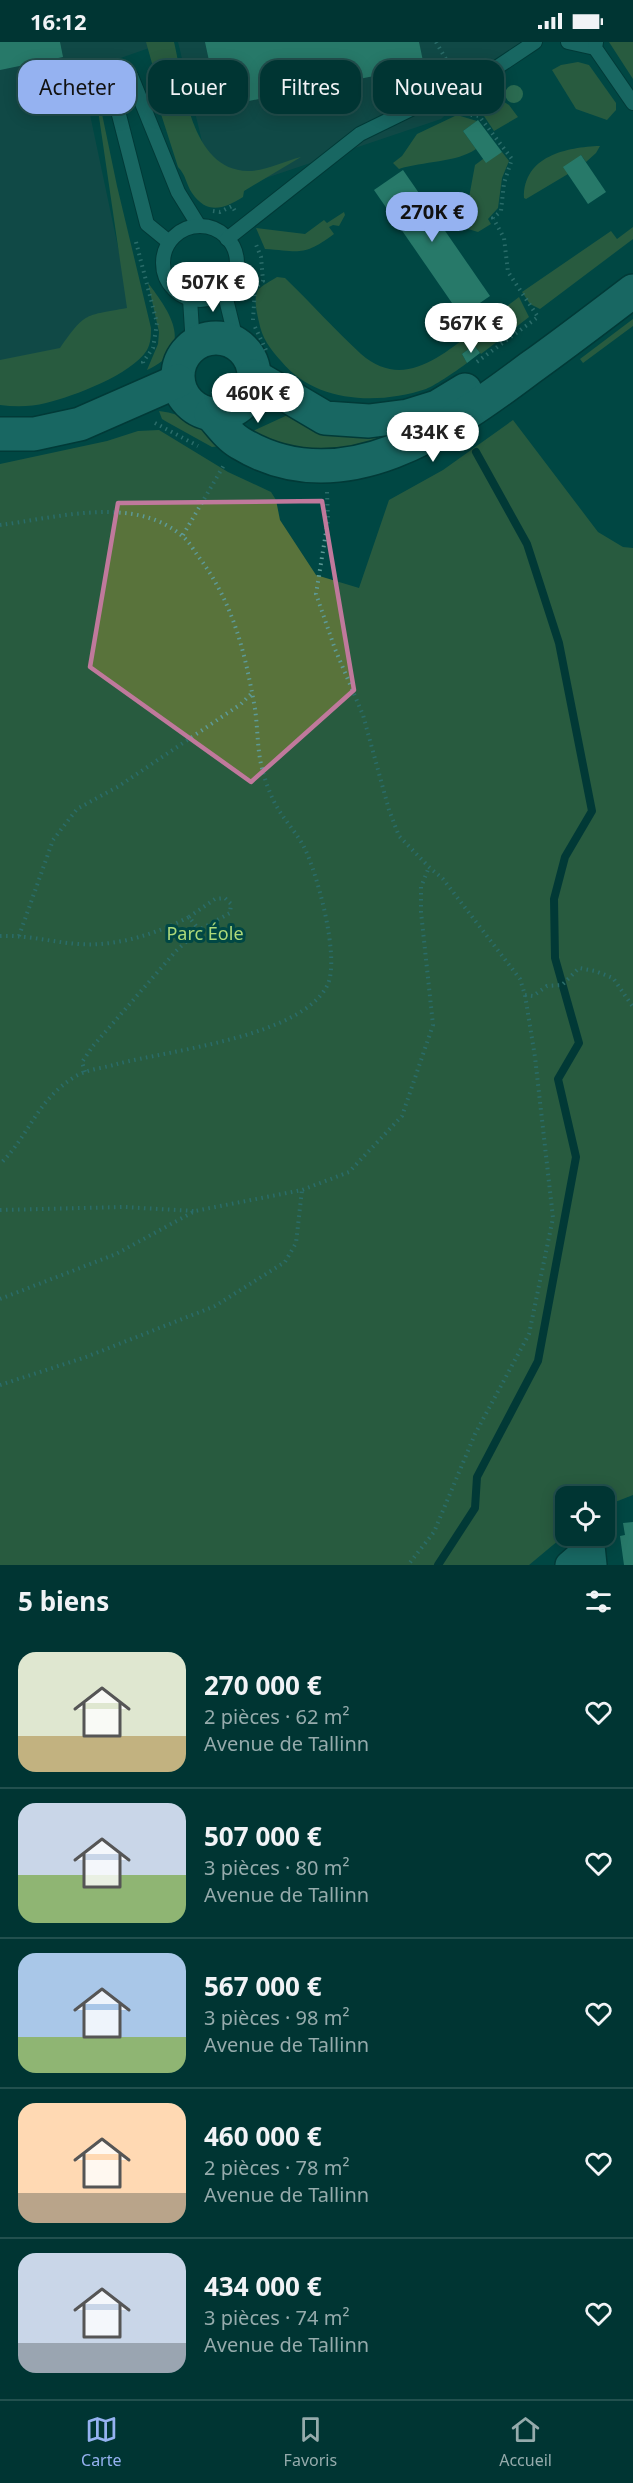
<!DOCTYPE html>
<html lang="fr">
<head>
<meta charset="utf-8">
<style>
  body { margin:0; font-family:"Noto Sans",sans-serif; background:#0a3d3b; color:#f1f3f6; height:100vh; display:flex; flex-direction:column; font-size:22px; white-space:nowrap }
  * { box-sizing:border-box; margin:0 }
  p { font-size:20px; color:#95abac }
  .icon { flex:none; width:33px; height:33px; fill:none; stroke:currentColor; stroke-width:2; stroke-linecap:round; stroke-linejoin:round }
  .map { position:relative; height:1523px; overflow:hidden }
  .drawer { display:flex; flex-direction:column; background:#003533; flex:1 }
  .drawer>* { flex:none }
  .top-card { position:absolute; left:18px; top:18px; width:597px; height:54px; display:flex; gap:12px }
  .buttons { position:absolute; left:555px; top:1444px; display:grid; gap:12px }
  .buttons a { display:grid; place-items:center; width:60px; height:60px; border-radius:12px; background:#003533; box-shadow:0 3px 15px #0003,0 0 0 2px #22504e; font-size:30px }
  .price { position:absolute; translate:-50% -51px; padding:0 14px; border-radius:21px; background:#fff; color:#222; font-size:20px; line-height:39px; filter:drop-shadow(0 2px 3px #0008) }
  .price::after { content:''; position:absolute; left:50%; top:36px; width:18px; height:14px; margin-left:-9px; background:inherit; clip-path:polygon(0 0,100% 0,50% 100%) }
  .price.active { background:#95b2f1; color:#111 }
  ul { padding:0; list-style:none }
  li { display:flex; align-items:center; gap:18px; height:150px; padding:0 18px }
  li+li { border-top:2px solid #22504e }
  li span { display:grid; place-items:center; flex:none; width:168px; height:120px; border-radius:18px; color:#555 }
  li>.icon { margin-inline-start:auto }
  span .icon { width:72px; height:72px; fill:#fffc; stroke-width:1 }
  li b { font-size:26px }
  h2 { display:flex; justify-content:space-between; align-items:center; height:72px; padding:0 18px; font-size:26px }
  .tag { padding:0 21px; border-radius:18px; background:#003533; box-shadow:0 3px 15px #0003,0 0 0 2px #22504e; font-size:21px; line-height:54px }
  .tag.active { background:#95b2f1; color:#111 }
  .status { display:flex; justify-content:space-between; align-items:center; height:42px; padding:0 30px; background:#003533; direction:ltr }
  .status svg { height:16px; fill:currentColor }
  .tab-bar { display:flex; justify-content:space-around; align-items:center; height:84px; border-top:2px solid #22504e; background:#003533; font-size:16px; color:#95abac }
  .tab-bar a { display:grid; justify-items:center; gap:3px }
  .tab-bar .active { color:#95b2f1 }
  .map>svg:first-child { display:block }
  .built { fill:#244d4a }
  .green { fill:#59733b }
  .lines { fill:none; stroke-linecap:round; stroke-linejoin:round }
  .stream { stroke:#042927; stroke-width:8 }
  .building { fill:#58b798 }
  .lane-casing { stroke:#032a28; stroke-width:16 }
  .street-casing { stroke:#032a28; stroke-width:30 }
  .secondary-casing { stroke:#032a28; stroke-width:36 }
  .path { stroke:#5d9a97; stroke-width:4; stroke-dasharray:1.5 4.5; stroke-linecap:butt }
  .lane { stroke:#358e88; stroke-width:14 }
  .street { stroke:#358e88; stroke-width:27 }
  .secondary { stroke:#358e88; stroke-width:33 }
  .tree { fill:#5f9762 }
  .marked { fill:none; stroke:#c0799c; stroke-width:4.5; stroke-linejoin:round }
  .labels { text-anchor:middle; stroke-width:6; stroke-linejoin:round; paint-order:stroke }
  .park-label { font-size:18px; fill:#add97a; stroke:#004744 }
</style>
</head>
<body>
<div class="status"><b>16:12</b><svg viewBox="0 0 49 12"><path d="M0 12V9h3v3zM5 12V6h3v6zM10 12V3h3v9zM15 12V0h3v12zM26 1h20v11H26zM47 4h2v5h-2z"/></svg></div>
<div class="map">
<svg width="633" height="1523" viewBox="0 0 633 1523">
  <rect width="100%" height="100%" fill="#004744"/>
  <g class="built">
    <polygon points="0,0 166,0 81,30 138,300 0,356"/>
    <polygon points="178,0 521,0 441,77 215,153"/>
  </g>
  <g class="green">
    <path d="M 146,0 L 174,0 C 184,42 190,128 248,129 C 266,129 284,119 301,115 L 244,149 L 243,155 C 224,167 207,173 192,151 C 186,142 186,133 178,125 L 161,72 L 166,71 Z"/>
    <polygon points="609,0 633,0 633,37"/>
    <polygon points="578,20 589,23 616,61 616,68 607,78 576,67 552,28 561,23"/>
    <polygon points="493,53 509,63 518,75 494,89 482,71 464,68"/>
    <path d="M 101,67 L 117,144 L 151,286 C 151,293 151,301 147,308 C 131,333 74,354 46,361 C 31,365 15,365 0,363 L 0,318 L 60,306 C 86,269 85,274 127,266 L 98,68 Z"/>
    <path d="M 457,73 L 477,79 L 463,89 L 476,107 C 456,121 423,119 399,127 L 393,121 L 402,114 L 417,92 Z"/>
    <path d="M 600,104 L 596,111 L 586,120 L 581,113 L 568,132 L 526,157 L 524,156 C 523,114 567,105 600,104 Z"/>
    <polygon points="502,110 509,119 502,136 498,166 488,177 491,182 478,190 458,184 468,161 475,123 483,117"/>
    <path d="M 344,170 L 345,173 L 339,184 L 333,183 L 329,185 L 334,192 C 303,215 300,209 265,207 L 256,186 L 305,192 L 324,178 L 327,181 Z"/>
    <polygon points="633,185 633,197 540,267 530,262 522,250 611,189 617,197"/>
    <path d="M 277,235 L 285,236 C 311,261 335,288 361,312 C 401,347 438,317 471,291 C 487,279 503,267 519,255 L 529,275 L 481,312 L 474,303 L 462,312 L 467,321 C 459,327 436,343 426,347 C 378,363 315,361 281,319 C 270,307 262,296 259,280 C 257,271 253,256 258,248 C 262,243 271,239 277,235 Z"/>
    <path d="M 148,241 C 170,270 196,306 147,328 L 158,302 L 159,290 Z"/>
    <polygon points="633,277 633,284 583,321 580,317"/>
    <path d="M 159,369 C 185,372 204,385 221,404 L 212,405 L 167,380 L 162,377 Z"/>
    <polygon points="456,370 329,416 247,396 255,388 292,371"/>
    <polygon points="513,378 598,490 623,505 633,506 633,1453 605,1464 604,1455 566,1455 565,1493 529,1523 0,1523 0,422 107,399 138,389 159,388 228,430 271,450 276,458 280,478 316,533 359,546 389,458 443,428"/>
  </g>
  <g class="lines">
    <polyline class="stream" points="438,1523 475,1466 477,1435 538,1319 576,1115 558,1037 579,1001 555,916 554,857 565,815 592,769 559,601 527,502 476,410"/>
  </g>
  <g class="building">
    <polygon points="0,0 60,0 63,15 0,28"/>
    <polygon points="205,0 419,0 424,24 219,65"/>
    <polygon points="359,39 363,55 279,74 275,58"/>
    <polygon points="478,78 502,110 486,121 463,89"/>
    <polygon points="581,113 606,150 588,162 563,125"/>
    <polygon points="403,128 490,254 461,274 374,148"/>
    <polygon points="474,303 480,311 467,321 462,312"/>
    <polygon points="633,1480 633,1523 624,1523 620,1494 625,1493 623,1481"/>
  </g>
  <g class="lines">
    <g class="lane-casing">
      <g id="lane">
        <polyline points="568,0 595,6"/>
        <polyline points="596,0 595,6 633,61"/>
        <polyline points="118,28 131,34 178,150 199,184"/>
        <polyline points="108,30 147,182 169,200"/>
        <circle cx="200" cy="221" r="37"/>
        <polyline points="227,197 360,92 499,24 535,0"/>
        <polyline points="224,249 237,302"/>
        <polyline points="190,257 193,304"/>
      </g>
    </g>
    <g class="street-casing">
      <polyline id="street" points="569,1523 591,1504 593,1523"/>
    </g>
    <g class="secondary-casing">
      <g id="secondary">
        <circle cx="216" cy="334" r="38"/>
        <polyline points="254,334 325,376 369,379 408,374 437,365 465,348"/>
        <path d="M 211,372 C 220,382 229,395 240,401 C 342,463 449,387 530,326 C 565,301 599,275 633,249"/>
        <polyline points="0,392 34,392 80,382 178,339"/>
      </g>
    </g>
    <g class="path">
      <polyline points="436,0 451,26"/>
      <polyline points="453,70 479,74 512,117 504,141 501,169 493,176 504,196 508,230 538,275 474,322"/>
      <polyline points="213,169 220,170 232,164 235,169"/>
      <polyline points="136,200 157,281 153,306 143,320 144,324"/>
      <polyline points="253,278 255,246 263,239 261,215 255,200"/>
      <polyline points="255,285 266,308"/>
      <polyline points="155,381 198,404"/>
      <polyline points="327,450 328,478 316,552 335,607 363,673 389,768 399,794 429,825 443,837 520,937 525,953 535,1015 553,1176 529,1292 475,1392 434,1490 408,1523"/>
      <path d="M 0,483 C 56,476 133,453 181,493 C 188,498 193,507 198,514 C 233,560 245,610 255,667 C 258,687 257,710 263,730 C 266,741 271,755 277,765 C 285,779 296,790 304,805 C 317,830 341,918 327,944 C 300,995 171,1008 117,1022 C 104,1026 88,1027 76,1034 C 36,1058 30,1093 0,1122"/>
      <polyline points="183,493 224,423"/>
      <polyline points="189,875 215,857 225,856 231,862 230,871 199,888"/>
      <path d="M 0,894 C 27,893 52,900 78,902 C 116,905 156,892 189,875 L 199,888 L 176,909 L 93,1004 L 82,1020 L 85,1030"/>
      <polyline points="19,894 53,798 77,767 119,744 241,662 251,652"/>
      <polyline points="525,953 533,954 547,944 562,943 579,926 595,929 613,936 633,965"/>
      <polyline points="0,1168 124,1165 194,1169"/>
      <polyline points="0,1257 116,1212 195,1169 302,1148 349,1130 402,1074 433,983 421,870 421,845 429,825"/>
      <polyline points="0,1343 86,1315 215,1264 285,1220 296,1201 302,1148"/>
    </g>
    <use href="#lane" class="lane"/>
    <use href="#street" class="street"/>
    <use href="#secondary" class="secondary"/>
  </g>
  <circle class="tree" cx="514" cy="52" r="9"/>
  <path d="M0 0H633V1523H0ZM 322,459 L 354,648 L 251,740 L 90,625 L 118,461 Z" fill="#004744" fill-opacity=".55" fill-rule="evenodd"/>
  <path class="marked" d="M 322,459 L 354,648 L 251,740 L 90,625 L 118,461 Z"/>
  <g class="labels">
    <g class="park-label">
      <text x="205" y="898">Parc Éole</text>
    </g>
  </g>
</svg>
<div class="buttons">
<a><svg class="icon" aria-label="locate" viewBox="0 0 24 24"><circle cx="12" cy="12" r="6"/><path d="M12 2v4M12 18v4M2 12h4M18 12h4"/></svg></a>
</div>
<b class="price active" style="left:432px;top:201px">270K €</b>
<b class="price" style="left:213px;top:271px">507K €</b>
<b class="price" style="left:471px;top:312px">567K €</b>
<b class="price" style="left:258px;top:382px">460K €</b>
<b class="price" style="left:433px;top:421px">434K €</b>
<div class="top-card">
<a class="tag active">Acheter</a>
<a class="tag">Louer</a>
<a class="tag">Filtres</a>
<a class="tag">Nouveau</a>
</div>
</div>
<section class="drawer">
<h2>5 biens<svg class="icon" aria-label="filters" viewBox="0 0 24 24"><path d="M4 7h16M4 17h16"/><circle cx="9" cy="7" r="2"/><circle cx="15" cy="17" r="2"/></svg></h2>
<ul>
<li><span style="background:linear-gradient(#dfe7d0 70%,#c2b280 0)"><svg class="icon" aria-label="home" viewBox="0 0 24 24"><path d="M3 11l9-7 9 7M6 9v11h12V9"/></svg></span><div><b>270 000 €</b><p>2 pièces · 62 m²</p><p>Avenue de Tallinn</p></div><svg class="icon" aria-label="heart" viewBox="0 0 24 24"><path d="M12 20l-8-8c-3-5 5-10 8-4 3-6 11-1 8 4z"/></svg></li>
<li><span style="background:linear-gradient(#c9d6e8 60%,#8fb573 0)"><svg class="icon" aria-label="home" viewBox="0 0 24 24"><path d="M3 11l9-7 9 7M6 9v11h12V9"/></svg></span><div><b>507 000 €</b><p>3 pièces · 80 m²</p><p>Avenue de Tallinn</p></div><svg class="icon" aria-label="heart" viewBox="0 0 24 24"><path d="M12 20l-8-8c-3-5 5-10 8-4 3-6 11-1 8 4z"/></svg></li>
<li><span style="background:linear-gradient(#a9c7e8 70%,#8fb573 0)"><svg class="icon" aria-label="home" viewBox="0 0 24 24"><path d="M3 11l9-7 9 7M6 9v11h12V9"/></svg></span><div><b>567 000 €</b><p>3 pièces · 98 m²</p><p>Avenue de Tallinn</p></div><svg class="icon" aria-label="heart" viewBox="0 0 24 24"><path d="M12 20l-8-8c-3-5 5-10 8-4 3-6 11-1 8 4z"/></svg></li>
<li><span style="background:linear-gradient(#ffd9b3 75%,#b9a48a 0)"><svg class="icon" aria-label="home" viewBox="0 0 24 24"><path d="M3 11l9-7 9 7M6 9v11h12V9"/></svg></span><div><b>460 000 €</b><p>2 pièces · 78 m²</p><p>Avenue de Tallinn</p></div><svg class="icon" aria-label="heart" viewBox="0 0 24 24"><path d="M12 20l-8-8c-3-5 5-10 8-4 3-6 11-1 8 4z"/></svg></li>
<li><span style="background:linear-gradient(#c9d6e8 75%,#9aa5b1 0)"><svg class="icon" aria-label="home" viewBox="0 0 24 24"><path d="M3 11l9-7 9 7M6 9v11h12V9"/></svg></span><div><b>434 000 €</b><p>3 pièces · 74 m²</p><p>Avenue de Tallinn</p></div><svg class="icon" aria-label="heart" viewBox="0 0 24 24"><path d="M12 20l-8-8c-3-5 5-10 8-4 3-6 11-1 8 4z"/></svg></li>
</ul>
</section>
<nav class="tab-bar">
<a class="active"><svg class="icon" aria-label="map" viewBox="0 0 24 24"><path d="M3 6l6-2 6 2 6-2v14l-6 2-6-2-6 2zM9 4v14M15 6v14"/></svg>Carte</a>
<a><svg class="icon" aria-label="saved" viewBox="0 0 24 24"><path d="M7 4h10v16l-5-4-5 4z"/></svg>Favoris</a>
<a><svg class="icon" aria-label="home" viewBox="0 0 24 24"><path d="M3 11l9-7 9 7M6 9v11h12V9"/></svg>Accueil</a>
</nav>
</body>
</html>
